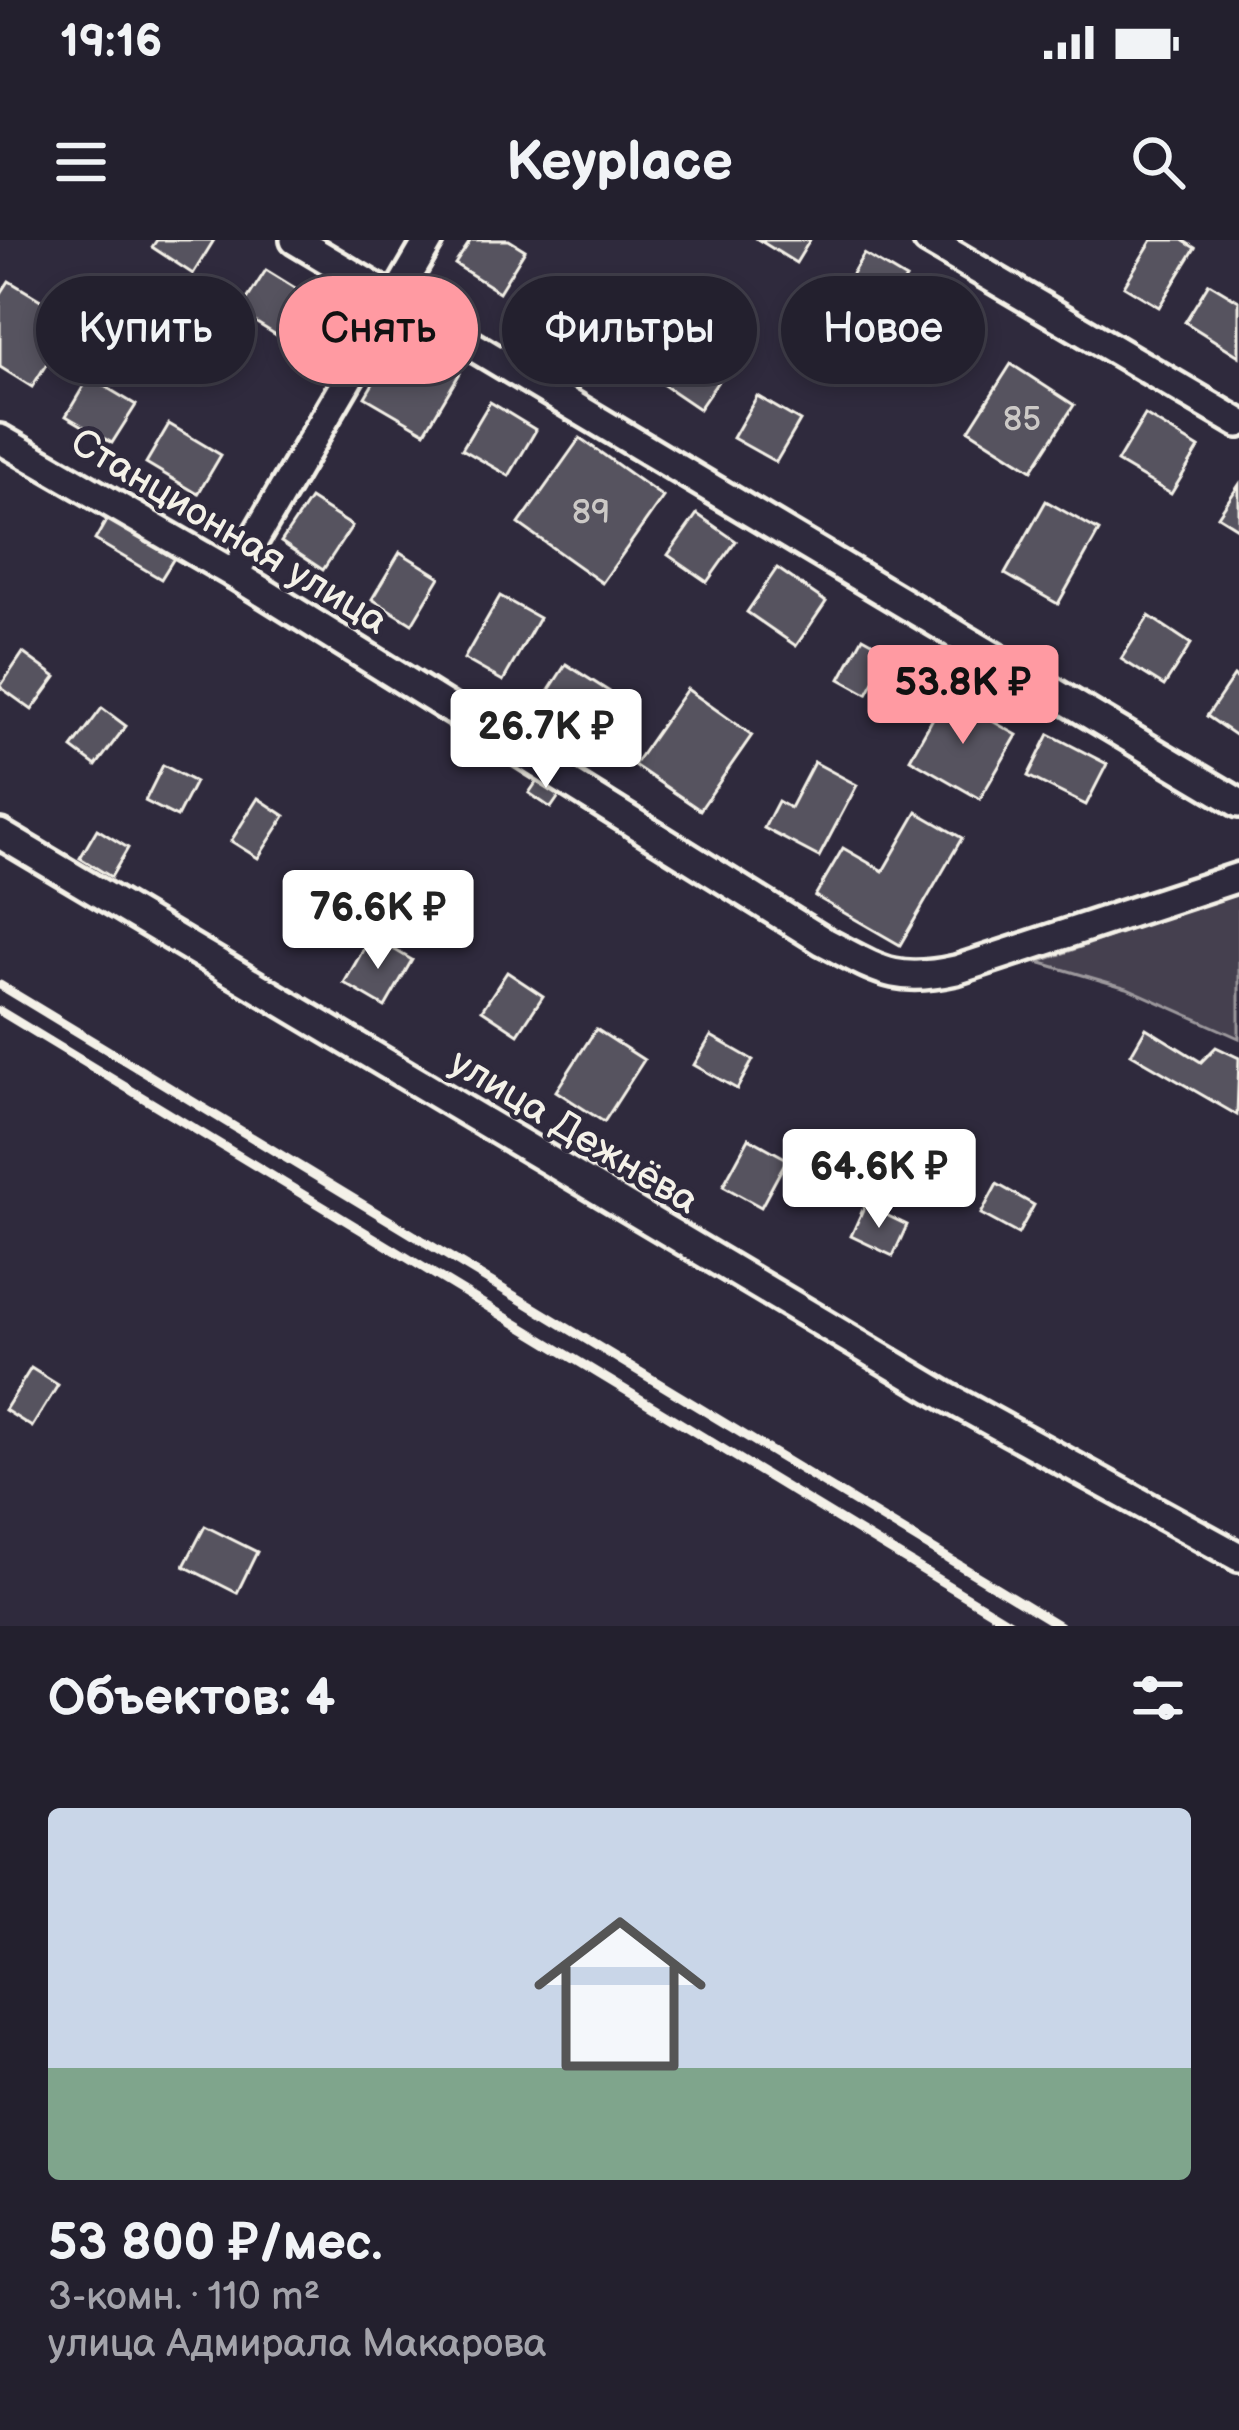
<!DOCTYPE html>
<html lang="ru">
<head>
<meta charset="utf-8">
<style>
  body { margin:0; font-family:"Balsamiq Sans",sans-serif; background:#2b2836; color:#f1f3f6; height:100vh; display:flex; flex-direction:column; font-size:45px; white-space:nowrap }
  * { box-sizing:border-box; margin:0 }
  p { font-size:39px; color:#a3a3aa }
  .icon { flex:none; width:66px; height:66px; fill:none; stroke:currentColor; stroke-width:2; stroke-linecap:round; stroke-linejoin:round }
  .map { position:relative; height:1386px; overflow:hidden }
  .side { display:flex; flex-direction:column; background:#23202e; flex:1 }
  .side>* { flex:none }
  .guide { position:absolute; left:36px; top:36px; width:1167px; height:108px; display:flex; gap:24px }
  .price { position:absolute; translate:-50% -102px; padding:0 27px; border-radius:12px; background:#fff; color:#222; font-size:39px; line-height:78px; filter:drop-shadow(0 3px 6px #0008) }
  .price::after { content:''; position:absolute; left:50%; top:72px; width:36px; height:27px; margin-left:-18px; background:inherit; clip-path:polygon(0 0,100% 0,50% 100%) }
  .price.on { background:#ff9aa2; color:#111 }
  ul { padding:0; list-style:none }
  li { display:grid; align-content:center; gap:24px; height:636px; padding:0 48px }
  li+li { border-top:3px solid #403e4a }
  li span { display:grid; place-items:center; height:372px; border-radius:12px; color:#555 }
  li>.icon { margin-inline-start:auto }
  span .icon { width:216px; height:216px; fill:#fffc; stroke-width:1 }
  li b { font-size:51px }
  h2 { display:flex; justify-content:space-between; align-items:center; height:144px; padding:0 48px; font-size:51px }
  .pill { padding:0 42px; border-radius:54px; background:#23202e; box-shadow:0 6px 18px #0003,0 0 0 3px #403e4a; font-size:42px; line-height:108px }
  .pill.on { background:#ff9aa2; color:#111 }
  .status { display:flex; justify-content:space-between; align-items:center; height:84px; padding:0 60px; background:#23202e; direction:ltr }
  .status svg { height:33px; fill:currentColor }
  header { display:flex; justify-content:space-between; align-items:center; height:156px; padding:0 48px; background:#23202e; font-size:54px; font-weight:700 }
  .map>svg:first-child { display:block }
  .green { fill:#454050; stroke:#9c989c; stroke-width:3 }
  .building { fill:#56525f; stroke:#f4f1e8; stroke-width:3 }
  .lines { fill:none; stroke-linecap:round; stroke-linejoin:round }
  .minor-casing { stroke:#f4f1e8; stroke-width:36 }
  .minor { stroke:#2f2a3d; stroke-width:27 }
  .rail { stroke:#f4f1e8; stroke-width:9 }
  .labels { text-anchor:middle; stroke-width:9; stroke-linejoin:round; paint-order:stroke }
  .number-label { font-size:33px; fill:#ccc9c6 }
  .street-label { font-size:39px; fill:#f4f1e8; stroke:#2f2a3d }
</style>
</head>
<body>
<div class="status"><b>19:16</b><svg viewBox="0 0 49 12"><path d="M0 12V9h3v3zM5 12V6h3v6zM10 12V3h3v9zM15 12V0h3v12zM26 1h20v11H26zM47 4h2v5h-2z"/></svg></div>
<header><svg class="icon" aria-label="menu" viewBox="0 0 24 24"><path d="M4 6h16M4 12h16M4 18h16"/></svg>Keyplace<svg class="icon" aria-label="search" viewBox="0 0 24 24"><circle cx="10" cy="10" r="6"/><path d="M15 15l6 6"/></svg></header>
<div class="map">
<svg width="1239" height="1386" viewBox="0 0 1239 1386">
  <rect width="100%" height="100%" fill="#2f2a3d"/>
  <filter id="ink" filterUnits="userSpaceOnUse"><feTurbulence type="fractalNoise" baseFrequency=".00833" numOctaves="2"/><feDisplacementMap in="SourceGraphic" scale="24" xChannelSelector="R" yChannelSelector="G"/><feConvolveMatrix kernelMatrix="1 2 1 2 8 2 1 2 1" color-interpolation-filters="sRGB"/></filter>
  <g filter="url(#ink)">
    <polygon class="green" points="1239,651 1239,798 1127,748 1038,722"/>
    <g class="building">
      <polygon points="157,0 214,0 193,34 152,7"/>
      <polygon points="471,0 509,0 525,10 499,52 455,24"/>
      <polygon points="759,0 810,0 796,23"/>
      <polygon points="1152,0 1182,0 1195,8 1159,67 1124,46"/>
      <polygon points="864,14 906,39 877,85 836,60"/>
      <polygon points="266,30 321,64 294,106 239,72"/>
      <polygon points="9,41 74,80 32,147 0,127 0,55"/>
      <polygon points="1209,43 1239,61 1239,116 1185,82"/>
      <polygon points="584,46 619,67 597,104 562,83"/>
      <polygon points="943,49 979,72 951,114 916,91"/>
      <polygon points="685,89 732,121 699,169 652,137"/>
      <polygon points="400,98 460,133 425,192 365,157"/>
      <polygon points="1011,124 1074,165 1032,230 969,190"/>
      <polygon points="89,137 136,165 112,203 66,176"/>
      <polygon points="757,156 800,181 776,222 733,198"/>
      <polygon points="490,162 536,190 509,236 462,209"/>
      <polygon points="1145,175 1199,208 1171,254 1117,222"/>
      <polygon points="169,184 221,215 198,254 146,223"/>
      <polygon points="580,198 663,257 602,343 519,284"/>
      <polygon points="1239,245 1239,289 1218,276"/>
      <polygon points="310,259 352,286 323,330 281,302"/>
      <polygon points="1046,261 1099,291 1058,364 1005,334"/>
      <polygon points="697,274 736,301 707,342 668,315"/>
      <polygon points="107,279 174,318 161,339 95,300"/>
      <polygon points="400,312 440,337 412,384 372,359"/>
      <polygon points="777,328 826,362 796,406 747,372"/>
      <polygon points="500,356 539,378 503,441 464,419"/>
      <polygon points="1149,376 1191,404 1164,446 1121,419"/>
      <polygon points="863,397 890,412 867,454 840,439"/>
      <polygon points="23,413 56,437 32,470 0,447"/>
      <polygon points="566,424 616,456 583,508 533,475"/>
      <polygon points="1234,436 1239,440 1239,498 1207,476"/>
      <polygon points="687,449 752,495 700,570 634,525"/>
      <polygon points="946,455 1017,495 980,559 910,519"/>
      <polygon points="102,468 126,486 96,526 72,508"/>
      <polygon points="1049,494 1107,524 1086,565 1028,536"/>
      <polygon points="814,522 857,545 819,617 764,588 778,561 790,568"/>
      <polygon points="163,525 195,542 177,577 145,561"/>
      <polygon points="542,534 564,549 551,568 529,553"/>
      <polygon points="258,558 285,576 258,618 231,601"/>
      <polygon points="917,572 962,598 900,705 815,656 843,608 883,631"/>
      <polygon points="97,589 128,608 111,637 80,618"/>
      <polygon points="331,633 361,648 344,681 314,666"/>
      <polygon points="371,696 412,720 385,767 344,743"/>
      <polygon points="507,732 543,756 518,794 482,770"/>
      <polygon points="1146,788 1201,822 1216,807 1239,818 1237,875 1131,814"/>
      <polygon points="596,789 644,820 604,882 556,851"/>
      <polygon points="711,796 753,820 737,849 694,825"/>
      <polygon points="749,898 787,919 761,967 723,946"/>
      <polygon points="997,944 1034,965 1018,994 981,974"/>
      <polygon points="865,965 907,985 893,1016 851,996"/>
      <polygon points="31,1128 58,1145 32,1187 5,1170"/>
      <polygon points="205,1286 257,1312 237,1353 184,1326"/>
    </g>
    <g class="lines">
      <g class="minor-casing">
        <g id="minor">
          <polyline points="295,0 1239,563"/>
          <polyline points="928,0 1239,183"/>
          <path d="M 0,199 L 234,334 L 823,701 C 878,729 893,744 956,730 L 1239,637"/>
          <polyline points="234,334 429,0"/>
          <polyline points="0,594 947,1157 1239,1317"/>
        </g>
      </g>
      <use href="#minor" class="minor"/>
      <g class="rail">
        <polyline points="0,745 1060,1386"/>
        <polyline points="0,771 1015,1386"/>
      </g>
    </g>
  </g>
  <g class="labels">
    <g class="number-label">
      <text x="1022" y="190">85</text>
      <text x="591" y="283">89</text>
    </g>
    <g class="street-label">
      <text transform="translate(230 290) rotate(31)" y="14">Станционная улица</text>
      <text transform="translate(575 890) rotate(31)" y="14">улица Дежнёва</text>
    </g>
  </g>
</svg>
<b class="price on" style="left:963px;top:507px">53.8K ₽</b>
<b class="price" style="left:546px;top:551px">26.7K ₽</b>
<b class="price" style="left:378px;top:732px">76.6K ₽</b>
<b class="price" style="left:879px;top:991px">64.6K ₽</b>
<div class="guide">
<a class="pill">Купить</a>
<a class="pill on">Снять</a>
<a class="pill">Фильтры</a>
<a class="pill">Новое</a>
</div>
</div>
<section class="side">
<h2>Объектов: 4<svg class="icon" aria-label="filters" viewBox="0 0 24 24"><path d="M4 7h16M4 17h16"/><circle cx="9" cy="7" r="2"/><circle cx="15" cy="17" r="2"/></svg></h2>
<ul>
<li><span style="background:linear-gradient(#c9d6e8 70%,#7fa58c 0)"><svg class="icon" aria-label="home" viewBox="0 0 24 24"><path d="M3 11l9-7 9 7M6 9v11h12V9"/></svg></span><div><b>53 800 ₽/мес.</b><p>3-комн. · 110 m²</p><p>улица Адмирала Макарова</p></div></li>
</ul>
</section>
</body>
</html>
